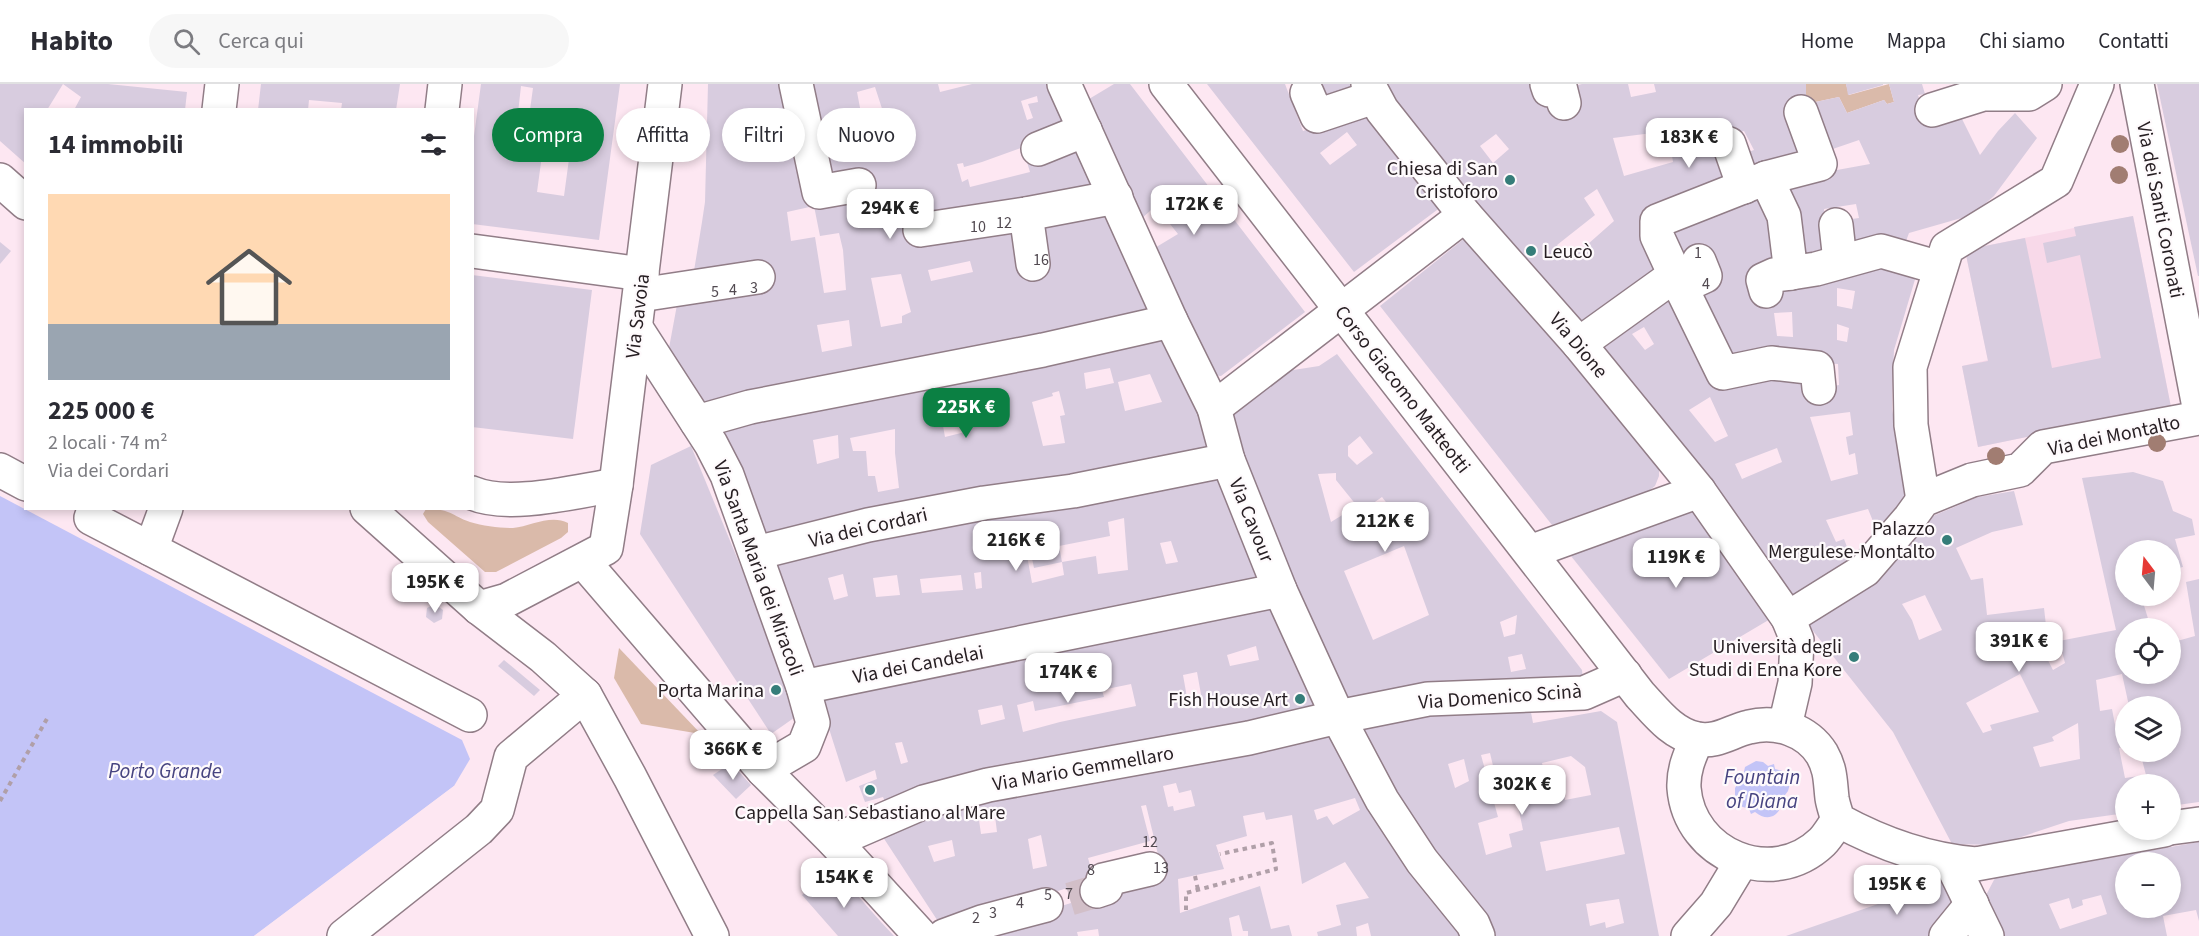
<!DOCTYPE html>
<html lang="it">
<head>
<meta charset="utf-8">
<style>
  body { margin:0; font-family:"Source Sans 3",sans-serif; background:#f7f7f7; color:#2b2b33; height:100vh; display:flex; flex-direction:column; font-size:22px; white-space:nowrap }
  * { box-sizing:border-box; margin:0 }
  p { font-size:20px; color:#7c7c81 }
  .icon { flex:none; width:33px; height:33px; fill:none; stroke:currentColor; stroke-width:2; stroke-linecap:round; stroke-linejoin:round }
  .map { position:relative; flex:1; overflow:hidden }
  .panel { position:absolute; left:24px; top:24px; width:450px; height:402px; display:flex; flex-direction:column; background:#fff; border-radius:0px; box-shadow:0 3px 9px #0003 }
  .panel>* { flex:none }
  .hud { position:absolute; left:492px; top:24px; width:570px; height:54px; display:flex; gap:12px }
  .needle { width:39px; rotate:344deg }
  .buttons { position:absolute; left:2115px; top:456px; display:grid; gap:12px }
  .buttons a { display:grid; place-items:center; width:66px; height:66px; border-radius:50%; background:#fff; box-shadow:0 3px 9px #0003; font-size:30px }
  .price { position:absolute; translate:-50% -51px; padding:0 14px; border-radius:12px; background:#fff; color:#222; font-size:20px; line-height:39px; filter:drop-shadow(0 2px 3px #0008) }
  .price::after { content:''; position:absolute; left:50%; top:36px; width:18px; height:14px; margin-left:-9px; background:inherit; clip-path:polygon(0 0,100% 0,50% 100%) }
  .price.active { background:#0b8043; color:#fff }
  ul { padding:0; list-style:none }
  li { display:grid; align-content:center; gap:12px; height:318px; padding:0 24px }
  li+li { border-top:2px solid #e1e1e2 }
  li span { display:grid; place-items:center; height:186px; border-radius:0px; color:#555 }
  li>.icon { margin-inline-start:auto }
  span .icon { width:108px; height:108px; fill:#fffc; stroke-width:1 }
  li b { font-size:26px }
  h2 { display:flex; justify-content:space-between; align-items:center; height:72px; padding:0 24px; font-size:26px }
  .tag { padding:0 21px; border-radius:27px; background:#fff; box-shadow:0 3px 9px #0003; font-size:21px; line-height:54px }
  .tag.active { background:#0b8043; color:#fff }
  header { display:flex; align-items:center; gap:36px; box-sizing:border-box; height:84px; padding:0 30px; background:#fff; border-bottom:2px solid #e1e1e2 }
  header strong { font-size:28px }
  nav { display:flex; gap:33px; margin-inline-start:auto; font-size:21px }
  .search { width:420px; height:54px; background:#f7f7f7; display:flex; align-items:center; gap:15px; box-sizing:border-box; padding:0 21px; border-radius:33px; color:#7c7c81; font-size:22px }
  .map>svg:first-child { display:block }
  .built { fill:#f8d9e9 }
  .green { fill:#dabaaa }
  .water { fill:#c3c4f7 }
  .pier { fill:#fde7f2 }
  .building { fill:#d8ccdf; fill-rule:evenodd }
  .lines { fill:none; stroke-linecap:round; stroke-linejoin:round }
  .minor-tunnel { stroke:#d2bfc8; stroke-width:33; stroke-dasharray:33 16; stroke-linecap:butt }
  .minor-casing { stroke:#917d87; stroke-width:36 }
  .path { stroke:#b09fa8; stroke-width:4; stroke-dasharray:4.5 4.5; stroke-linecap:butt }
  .minor { stroke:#fff; stroke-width:33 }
  .tree { fill:#a17d72 }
  .poi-dot { fill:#357d79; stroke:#fefafc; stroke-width:2 }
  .labels { text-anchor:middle; stroke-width:4.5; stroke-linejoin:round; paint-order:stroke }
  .number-label { font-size:16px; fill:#524a51 }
  .poi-label { font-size:20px; fill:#261e22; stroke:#fefafc; text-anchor:end }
  .street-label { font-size:20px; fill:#261e22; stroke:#fefafc }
  .water-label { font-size:21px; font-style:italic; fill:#474481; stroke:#fefafc }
</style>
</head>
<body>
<header>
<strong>Habito</strong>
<div class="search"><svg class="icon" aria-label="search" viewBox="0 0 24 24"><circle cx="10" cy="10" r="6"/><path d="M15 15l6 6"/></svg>Cerca qui</div>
<nav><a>Home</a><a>Mappa</a><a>Chi siamo</a><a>Contatti</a></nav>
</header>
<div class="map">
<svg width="2199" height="852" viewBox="0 0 2199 852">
  <rect width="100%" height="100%" fill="#fde7f2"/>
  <polygon class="built" points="2133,132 2171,323 1978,363 1962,282 1988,276 1965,166"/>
  <g class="green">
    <polygon points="1806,0 1846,0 1849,11 1889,0 1894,18 1887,20 1884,16 1847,29 1839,13 1806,20"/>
    <path d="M 426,425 C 449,424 451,431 470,438 C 483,442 500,444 513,444 C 531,442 551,430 568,439 L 568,448 L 561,454 L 496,488 L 485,488 L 428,438 L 423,430 Z"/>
    <polygon points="619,564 701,650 641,640 614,594"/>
  </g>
  <g class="water">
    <polygon points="0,412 462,656 470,675 454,702 254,852 0,852"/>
    <path d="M 1756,677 L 1763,678 L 1768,682 L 1774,680 L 1775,685 L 1786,688 L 1790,700 L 1788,707 L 1785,711 L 1787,717 L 1782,719 C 1779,733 1767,738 1755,728 L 1751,730 L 1749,725 L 1740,722 L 1735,716 L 1735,704 L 1739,698 L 1738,694 L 1743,692 L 1745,683 Z"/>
  </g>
  <polygon class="pier" points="454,702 456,705 259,852 254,852"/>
  <g class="building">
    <polygon points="0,0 108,0 187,8 185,26 74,26 81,13 63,0 47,26 26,26 26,80 0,57"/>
    <polygon points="261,0 400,0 396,26 341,26 342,19 309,16 308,26 258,26"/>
    <path d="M 481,0 L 620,0 L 599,156 L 472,140 L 472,67 ZM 521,2 L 533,4 L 529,33 L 548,35 L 546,51 L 516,47 ZM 542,71 L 569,75 L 564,112 L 537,108 Z"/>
    <path d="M 708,0 L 785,0 L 814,122 L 787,128 L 791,157 L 815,153 L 824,209 L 846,206 L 843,166 L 839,149 L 820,152 L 814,122 L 875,110 L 871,88 L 824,97 L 802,0 L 938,0 L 940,8 L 972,0 L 1048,0 L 1070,46 L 982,78 L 964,83 L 963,79 L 957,80 L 962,98 L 968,95 L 970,103 L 1030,88 L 1027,78 L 1075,56 L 1098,109 L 1036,134 L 1104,122 L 1156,236 L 704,329 L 669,264 L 679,210 L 692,199 L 702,138 L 705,118 ZM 875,3 L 887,40 L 842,47 L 838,34 L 861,29 L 857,8 ZM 1037,12 L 1038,18 L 1028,20 L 1033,34 L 1027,36 L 1021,17 ZM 896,106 L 897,114 L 904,113 L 907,129 L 883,134 L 878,109 ZM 970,177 L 973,188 L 931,197 L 928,186 ZM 901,190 L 911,228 L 902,232 L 902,239 L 881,243 L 871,194 ZM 849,236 L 852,262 L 822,268 L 817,241 Z"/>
    <polygon points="1114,0 1130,0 1305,228 1221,292 1211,291 1153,165 1178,150 1162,130 1167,125 1161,117 1140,136 1084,18"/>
    <path d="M 1207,0 L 1285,0 L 1303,47 L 1371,24 L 1445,120 L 1354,188 ZM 1347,48 L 1357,61 L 1330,81 L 1320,69 Z"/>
    <polygon points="1311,0 1358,0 1321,23"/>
    <path d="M 1382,0 L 1544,0 L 1547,12 L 1554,10 L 1558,26 L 1576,22 L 1570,3 L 1582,0 L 1628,0 L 1631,13 L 1656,8 L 1654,0 L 1806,0 L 1806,20 L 1839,13 L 1847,29 L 1884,16 L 1887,20 L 1894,18 L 1889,0 L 1922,0 L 1925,10 L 1918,11 L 1929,43 L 1960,31 L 1980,71 L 1998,47 L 2015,29 L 2037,54 L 1994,112 L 1972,131 L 1909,149 L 1902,168 L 1875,164 L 1849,172 L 1845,136 L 1859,134 L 1856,120 L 1824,125 L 1829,175 L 1794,179 L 1790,130 L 1782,96 L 1870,80 L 1859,56 L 1824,68 L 1804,20 L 1784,24 L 1788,40 L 1800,37 L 1810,73 L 1745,93 L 1738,72 L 1754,66 L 1744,47 L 1721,53 L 1738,99 L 1642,136 L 1665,188 L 1586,246 L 1463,103 L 1459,107 L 1451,96 L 1405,36 ZM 1668,47 L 1673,78 L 1624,92 L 1613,54 ZM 1496,50 L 1509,65 L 1493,79 L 1480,62 ZM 1597,105 L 1614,137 L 1570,176 L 1557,161 L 1595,131 L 1584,114 Z"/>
    <polygon points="1846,0 1883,0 1883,1 1848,11"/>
    <polygon points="2157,0 2199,0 2199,192 2198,192"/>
    <path d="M 1761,103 L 1779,135 L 1773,201 L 1828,187 L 1919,182 L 1894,266 L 1892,310 L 1892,325 L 1911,429 L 1882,459 L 1868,425 L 1826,436 L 1836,458 L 1844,455 L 1855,484 L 1796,523 L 1596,255 L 1671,201 L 1721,298 L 1807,287 L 1813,316 L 1835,312 L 1834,302 L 1839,301 L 1838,280 L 1793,277 L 1726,281 L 1682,190 L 1669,138 ZM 1837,204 L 1855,207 L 1852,225 L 1837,222 ZM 1792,228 L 1793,253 L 1777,252 L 1774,229 ZM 1837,240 L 1849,244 L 1847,258 L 1837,256 ZM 1644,243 L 1654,260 L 1645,266 L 1632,250 ZM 1710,313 L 1728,352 L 1715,358 L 1689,326 ZM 1850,328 L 1853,351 L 1846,353 L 1849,371 L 1855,369 L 1858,390 L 1831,397 L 1810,333 ZM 1777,364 L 1782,378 L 1742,395 L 1735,380 Z"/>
    <polygon points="2133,132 2171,323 1978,363 1962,282 1988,277 1965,166 2025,154 2052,284 2101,274 2080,171 2047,179 2043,159 2076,152 2074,143"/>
    <polygon points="1470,150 1659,382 1659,392 1655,402 1646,409 1552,441 1380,222"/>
    <polygon points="0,158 11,167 0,180"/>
    <polygon points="472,191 592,206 573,355 472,343"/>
    <path d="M 1166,246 L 1218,369 L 767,461 L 715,337 L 894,301 L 895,312 ZM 1110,284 L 1114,299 L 1086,305 L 1084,289 ZM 1150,290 L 1162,318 L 1125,327 L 1118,298 ZM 1059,307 L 1065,331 L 1060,332 L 1065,359 L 1043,362 L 1032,318 L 1053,312 L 1052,309 ZM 961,312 L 963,322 L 950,322 L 949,313 ZM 967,338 L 969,347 L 945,353 L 943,342 ZM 895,345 L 895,369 L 899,404 L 878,408 L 875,392 L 868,392 L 866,367 L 853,367 L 850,354 ZM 838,351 L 839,374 L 817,380 L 813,356 Z"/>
    <path d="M 1337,270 L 1582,586 L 1583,597 L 1344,626 L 1226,336 L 1287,287 L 1319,282 ZM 1360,352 L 1373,369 L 1357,381 L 1348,372 L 1348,362 ZM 1336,389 L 1336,396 L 1357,422 L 1331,438 L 1318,390 ZM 1382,413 L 1396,431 L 1365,441 L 1359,429 ZM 1404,462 L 1429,531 L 1373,556 L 1344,487 ZM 1517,531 L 1515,550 L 1504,553 L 1500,538 ZM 1522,570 L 1526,585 L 1511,588 L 1508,573 Z"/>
    <polygon points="691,362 801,629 771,650 640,450 651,381"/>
    <path d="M 1223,384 L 1267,499 L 812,596 L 770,472 ZM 1124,434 L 1128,486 L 1098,490 L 1096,472 L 1062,478 L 1064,491 L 1032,499 L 1026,466 L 1030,465 L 1034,484 L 1062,478 L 1059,462 L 1110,452 L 1108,438 ZM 1171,457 L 1178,478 L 1166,480 L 1160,459 ZM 981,488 L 982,504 L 976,505 L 974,489 ZM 843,490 L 848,512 L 834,516 L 828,494 ZM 897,491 L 900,511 L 876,513 L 873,494 ZM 961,491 L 963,506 L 922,509 L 920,495 Z"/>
    <path d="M 2133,388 L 2163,397 L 2173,427 L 2192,435 L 2195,451 L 2175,455 L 2183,483 L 2170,486 L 2170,466 L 2126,466 L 2126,512 L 2141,512 L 2151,544 L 2126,544 L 2126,590 L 2170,590 L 2170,559 L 2195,552 L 2186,498 L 2199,495 L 2199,718 L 2170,722 L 2170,700 L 2126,700 L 2126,729 L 2069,737 L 1997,761 L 1952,760 L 1893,648 L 1802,533 L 1914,440 L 1978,413 L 2014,407 L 2023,441 L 1992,448 L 1956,464 L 1971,496 L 1983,494 L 1987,531 L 2044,524 L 2048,559 L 2040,561 L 2053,586 L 2065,579 L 2059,557 L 2116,546 L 2082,394 ZM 1925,511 L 1942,546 L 1919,556 L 1912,536 L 1902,520 ZM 2020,590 L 2039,628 L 1990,641 L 1992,646 L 1983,649 L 1966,619 ZM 2122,590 L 2129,622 L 2170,622 L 2170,668 L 2140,668 L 2146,691 L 2125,694 L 2119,664 L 2126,662 L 2126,648 L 2117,651 L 2112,625 L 2100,627 L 2096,596 ZM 2078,639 L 2080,675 L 2040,683 L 2033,663 L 2054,657 L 2052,653 Z"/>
    <polygon points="1702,425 1777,531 1669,595 1571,472 1577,464"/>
    <path d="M 1274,515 L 1323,629 L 888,725 L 883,713 L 865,718 L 859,702 L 877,695 L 875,686 L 846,698 L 817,607 ZM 1256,562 L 1259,576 L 1230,582 L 1227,571 ZM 1197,588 L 1202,616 L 1188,619 L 1183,591 ZM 1131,600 L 1136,622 L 1060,638 L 1023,648 L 1017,621 L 1033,617 L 1035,627 L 1104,613 L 1102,606 ZM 1002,621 L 1005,635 L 981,641 L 978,626 ZM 902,658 L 908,678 L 901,680 L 895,659 Z"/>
    <polygon points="435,520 443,526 442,535 434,539 426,533 427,524"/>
    <polygon points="504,576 540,606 534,612 498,582"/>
    <path d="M 1529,618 L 1533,639 L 1601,627 L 1617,638 L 1659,852 L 1491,852 L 1408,740 L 1350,638 ZM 1490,669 L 1494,686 L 1510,683 L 1523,746 L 1509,750 L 1512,763 L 1486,771 L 1478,739 L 1498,733 L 1481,671 ZM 1571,672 L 1585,683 L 1591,711 L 1565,716 L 1564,710 L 1550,713 L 1542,679 ZM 1464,675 L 1469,697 L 1455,704 L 1448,680 ZM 1619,743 L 1625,770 L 1546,787 L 1540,758 ZM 1619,815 L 1624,839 L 1606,844 L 1605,838 L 1590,842 L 1586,820 Z"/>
    <path d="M 1330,641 L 1465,852 L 1371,852 L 1368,839 L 1356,843 L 1357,852 L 1318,852 L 1317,848 L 1341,841 L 1336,821 L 1369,814 L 1345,778 L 1302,800 L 1292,731 L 1266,736 L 1264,728 L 1243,732 L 1247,752 L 1216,761 L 1224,785 L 1178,795 L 1180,829 L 1260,802 L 1271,845 L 1289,841 L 1292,852 L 1248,852 L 1248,847 L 1243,847 L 1239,831 L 1229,834 L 1232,852 L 1099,852 L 1098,845 L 1077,848 L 1078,852 L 963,852 L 943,845 L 879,747 L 925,725 ZM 1176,699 L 1179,709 L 1191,706 L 1195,722 L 1174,727 L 1173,722 L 1168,723 L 1163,702 ZM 1355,714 L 1360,726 L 1333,741 L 1327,732 L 1317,736 L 1314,726 ZM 1146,721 L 1163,791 L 1098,812 L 1088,774 L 1150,757 L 1141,722 ZM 995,732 L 997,748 L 981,750 L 979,736 ZM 1041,751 L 1047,782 L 1033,785 L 1028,755 ZM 952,756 L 955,772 L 934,778 L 928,762 ZM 1067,804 L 1071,819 L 1055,824 L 1052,809 Z"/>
    <polygon points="731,679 751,701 736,715 713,691"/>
    <path d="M 2199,758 L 2199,837 L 2196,826 L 2163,832 L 2167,852 L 2003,852 L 1985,813 L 1995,794 ZM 2126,778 L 2170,778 L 2170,824 L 2126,824 ZM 2101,811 L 2107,830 L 2060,845 L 2049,820 L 2069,814 L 2072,825 L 2083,821 L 2082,816 Z"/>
    <polygon points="834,785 881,838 894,852 838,852 802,811"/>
    <polygon points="1947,796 1961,825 1937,852 1786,852"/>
  </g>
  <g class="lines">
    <polyline class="minor-tunnel" points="1070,815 1097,807"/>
    <g class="minor-casing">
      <g id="minor">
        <polyline points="796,0 819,108 859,101"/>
        <polyline points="1064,0 1171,237 1214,324 1228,376 1280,506 1338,633 1382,716 1422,777 1473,840 1478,852"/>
        <path d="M 1166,0 L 1640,611 C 1656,628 1672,650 1697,655 C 1717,659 1731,647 1749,643 C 1776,636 1807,646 1822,670 C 1831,686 1830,697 1832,714 C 1833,721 1836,729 1838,736 C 1880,759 1928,776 1976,780 L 2164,746"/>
        <polyline points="1368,0 1382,26 1465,131 1579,260 1699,407 1788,534 1797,556 1795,599 1785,642"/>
        <polyline points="1547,0 1549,6 1560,3 1564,19"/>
        <polyline points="2137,0 2199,323"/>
        <polyline points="1307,9 1317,32 1374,13"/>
        <polyline points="219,26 222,0"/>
        <polyline points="442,26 445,0"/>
        <polyline points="1932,26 1983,10 2029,10 2045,0"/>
        <polyline points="1729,60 1744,103"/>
        <polyline points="1038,65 1085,46"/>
        <polyline points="1766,94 1820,80 1801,28"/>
        <polyline points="0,96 26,119"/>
        <polyline points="1026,130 1033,180"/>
        <polyline points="1836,141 1840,177"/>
        <polyline points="920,146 1026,130 1116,113"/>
        <polyline points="472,167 642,190"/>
        <polyline points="1675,191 1723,289 1771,279 1817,284 1819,304"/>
        <polyline points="1681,203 1705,192 1699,177"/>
        <polyline points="1766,207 1763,196 1774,191 1791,189"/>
        <polyline points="640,211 758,193"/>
        <polyline points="636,244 711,360 727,391 803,603 813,639 804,662 763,686"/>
        <polyline points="1579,260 1675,191 1657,152 1657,137 1766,94 1784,132 1791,189 1816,185 1881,167 1940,184"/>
        <polyline points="1214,324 1465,131"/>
        <polyline points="697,338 750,323 1043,266 1171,237"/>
        <polyline points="0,386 26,400"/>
        <path d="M 472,409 C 510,425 576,407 616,401"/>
        <polyline points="1923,416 1911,341 1910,283 1947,164 2056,97 2097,0"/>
        <polyline points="95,424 91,434 470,631"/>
        <polyline points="367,424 479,524 543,573 585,611 630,693 712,852"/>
        <polyline points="151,465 166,424"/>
        <polyline points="1530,468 1699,407"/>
        <polyline points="756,469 868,441 984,419 1073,407 1228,376"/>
        <polyline points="583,477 763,686 834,757 921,852"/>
        <polyline points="479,524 507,516 606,464 616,401 665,0"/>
        <polyline points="1788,534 1865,486 1910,434 1923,416 1972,396 2020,386 2043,363 2199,334"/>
        <polyline points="803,603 1280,506"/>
        <path d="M 1697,655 C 1690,671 1683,686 1684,704 C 1689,771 1772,806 1822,758 C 1828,752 1833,743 1838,736"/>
        <polyline points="2170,744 2199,740"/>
        <polyline points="834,757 924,718 988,701 1249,654 1338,633 1428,615 1584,609 1625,591"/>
        <polyline points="1951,778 1987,852"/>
        <polyline points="1097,807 1106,804 1103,796 1150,785"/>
        <polyline points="344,852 479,745 497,726 511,673 585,611"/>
        <polyline points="944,852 982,838 1046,821"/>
        <polyline points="1688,852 1716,820 1742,777"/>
        <polyline points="1946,852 1972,820"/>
      </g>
    </g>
    <g class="path">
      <polyline points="0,717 48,633"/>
      <polyline points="1195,792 1198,806"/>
      <polyline points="1186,826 1186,809 1276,785 1272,759 1220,770"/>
    </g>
    <use href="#minor" class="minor"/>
  </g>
  <g class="tree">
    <circle cx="2120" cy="60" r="9"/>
    <circle cx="2119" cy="91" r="9"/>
    <circle cx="2157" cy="359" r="9"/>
    <circle cx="1996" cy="372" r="9"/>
  </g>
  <g class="poi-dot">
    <circle cx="1510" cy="96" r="6"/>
    <circle cx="1531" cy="167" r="6"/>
    <circle cx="1947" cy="456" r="6"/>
    <circle cx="1854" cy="573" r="6"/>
    <circle cx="776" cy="606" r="6"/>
    <circle cx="1300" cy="615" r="6"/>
    <circle cx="870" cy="706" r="6"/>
  </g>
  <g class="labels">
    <g class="number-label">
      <text x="1004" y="144">12</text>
      <text x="978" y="148">10</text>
      <text x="1698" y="174">1</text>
      <text x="1041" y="181">16</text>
      <text x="1706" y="205">4</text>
      <text x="754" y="209">3</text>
      <text x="733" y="211">4</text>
      <text x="715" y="213">5</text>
      <text x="1150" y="763">12</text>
      <text x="1161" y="789">13</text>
      <text x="1091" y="791">8</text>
      <text x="1069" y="815">7</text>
      <text x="1048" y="816">5</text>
      <text x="1020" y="824">4</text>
      <text x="993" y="834">3</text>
      <text x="976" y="839">2</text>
    </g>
    <g class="poi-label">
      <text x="1498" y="91">Chiesa di San<tspan x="1498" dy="23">Cristoforo</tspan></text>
      <text x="1543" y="174" text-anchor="start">Leucò</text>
      <text x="1935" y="451">Palazzo<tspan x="1935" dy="23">Mergulese-Montalto</tspan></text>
      <text x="1842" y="569">Università degli<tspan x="1842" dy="23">Studi di Enna Kore</tspan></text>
      <text x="764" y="613">Porta Marina</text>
      <text x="1288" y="622">Fish House Art</text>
      <text x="870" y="735" text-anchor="middle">Cappella San Sebastiano al Mare</text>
    </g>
    <g class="street-label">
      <text transform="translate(2161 126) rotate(79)" y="7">Via dei Santi Coronati</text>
      <text transform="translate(637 232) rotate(-83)" y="7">Via Savoia</text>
      <text transform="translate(1579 261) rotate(50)" y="7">Via Dione</text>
      <text transform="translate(1403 305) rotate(52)" y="7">Corso Giacomo Matteotti</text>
      <text transform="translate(2114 351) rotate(-12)" y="7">Via dei Montalto</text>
      <text transform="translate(1252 436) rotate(68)" y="7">Via Cavour</text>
      <text transform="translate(868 443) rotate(-13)" y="7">Via dei Cordari</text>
      <text transform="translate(759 484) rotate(70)" y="7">Via Santa Maria dei Miracoli</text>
      <text transform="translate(918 580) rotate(-11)" y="7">Via dei Candelai</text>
      <text transform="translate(1500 612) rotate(-4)" y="7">Via Domenico Scinà</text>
      <text transform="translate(1083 684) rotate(-10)" y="7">Via Mario Gemmellaro</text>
    </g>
    <g class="water-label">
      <text x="165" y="694">Porto Grande</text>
      <text x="1762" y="700">Fountain<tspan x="1762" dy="24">of Diana</tspan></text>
    </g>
  </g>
</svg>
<div class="buttons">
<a><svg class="needle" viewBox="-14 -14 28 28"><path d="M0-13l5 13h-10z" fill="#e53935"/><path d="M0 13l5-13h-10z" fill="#7c7c81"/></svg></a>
<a><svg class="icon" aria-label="locate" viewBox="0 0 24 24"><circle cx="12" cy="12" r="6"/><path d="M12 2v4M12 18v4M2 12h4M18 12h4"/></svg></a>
<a><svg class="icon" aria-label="layers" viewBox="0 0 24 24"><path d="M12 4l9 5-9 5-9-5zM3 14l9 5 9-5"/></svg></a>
<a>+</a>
<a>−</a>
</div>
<b class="price" style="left:1689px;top:85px">183K €</b>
<b class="price" style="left:1194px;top:152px">172K €</b>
<b class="price" style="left:890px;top:156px">294K €</b>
<b class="price active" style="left:966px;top:355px">225K €</b>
<b class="price" style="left:1385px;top:469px">212K €</b>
<b class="price" style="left:1016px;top:488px">216K €</b>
<b class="price" style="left:1676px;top:505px">119K €</b>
<b class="price" style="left:435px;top:530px">195K €</b>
<b class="price" style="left:2019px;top:589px">391K €</b>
<b class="price" style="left:1068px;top:620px">174K €</b>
<b class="price" style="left:733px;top:697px">366K €</b>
<b class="price" style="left:1522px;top:732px">302K €</b>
<b class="price" style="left:844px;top:825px">154K €</b>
<b class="price" style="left:1897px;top:832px">195K €</b>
<div class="hud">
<a class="tag active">Compra</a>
<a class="tag">Affitta</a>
<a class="tag">Filtri</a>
<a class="tag">Nuovo</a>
</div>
<section class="panel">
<h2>14 immobili<svg class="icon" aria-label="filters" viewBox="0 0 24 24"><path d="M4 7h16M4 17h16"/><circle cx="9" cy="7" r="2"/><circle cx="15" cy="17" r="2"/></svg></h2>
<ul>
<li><span style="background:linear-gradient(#ffd9b3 70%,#9aa5b1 0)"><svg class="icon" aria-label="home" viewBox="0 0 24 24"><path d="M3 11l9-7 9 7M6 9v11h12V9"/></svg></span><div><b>225 000 €</b><p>2 locali · 74 m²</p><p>Via dei Cordari</p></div></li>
</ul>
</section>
</div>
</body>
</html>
